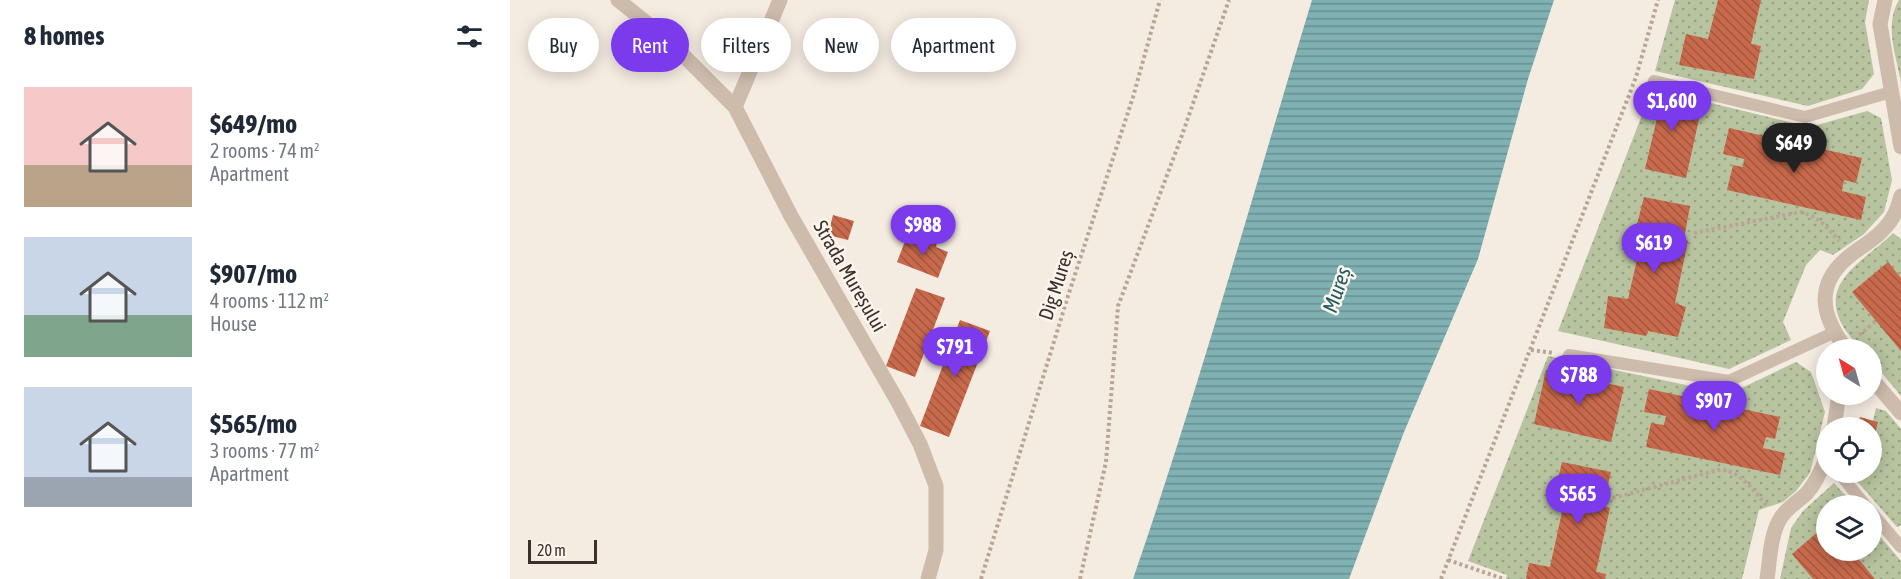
<!DOCTYPE html>
<html lang="en">
<head>
<meta charset="utf-8">
<style>
  body { margin:0; font-family:"Asap Condensed",sans-serif; background:#f2f2f3; color:#1f2937; height:100vh; display:flex; flex-direction:column; font-size:22px; white-space:nowrap }
  * { box-sizing:border-box; margin:0 }
  p { font-size:20px; color:#747a83 }
  .icon { flex:none; width:33px; height:33px; fill:none; stroke:currentColor; stroke-width:2; stroke-linecap:round; stroke-linejoin:round }
  .map { position:relative; flex:1; overflow:hidden }
  .drawer { display:flex; flex-direction:column; background:#fff; width:510px }
  .drawer>* { flex:none }
  .hud { position:absolute; left:18px; top:18px; width:570px; height:54px; display:flex; gap:12px }
  .needle { width:39px; rotate:323deg }
  .controls { position:absolute; left:1306px; top:339px; display:grid; gap:12px }
  .controls a { display:grid; place-items:center; width:66px; height:66px; border-radius:50%; background:#fff; box-shadow:0 3px 15px #0003; font-size:30px }
  .scale { position:absolute; left:18px; bottom:15px; width:69px; box-sizing:border-box; padding-left:6px; border:3px solid #3b302b; border-top:0; font-size:16px; line-height:21px; white-space:nowrap; color:#3b302b; -webkit-text-stroke:4px #fbf5ee; paint-order:stroke }
  .price { position:absolute; translate:-50% -51px; padding:0 14px; border-radius:21px; background:#7c3aed; color:#fff; font-size:20px; line-height:39px; filter:drop-shadow(0 2px 3px #0008) }
  .price::after { content:''; position:absolute; left:50%; top:36px; width:18px; height:14px; margin-left:-9px; background:inherit; clip-path:polygon(0 0,100% 0,50% 100%) }
  .price.selected { background:#222; color:#fff }
  ul { padding:0; list-style:none }
  li { display:flex; align-items:center; gap:18px; height:150px; padding:0 24px }
  li span { display:grid; place-items:center; flex:none; width:168px; height:120px; border-radius:0px; color:#555 }
  li>.icon { margin-inline-start:auto }
  span .icon { width:72px; height:72px; fill:#fffc; stroke-width:1 }
  li b { font-size:26px }
  h2 { display:flex; justify-content:space-between; align-items:center; height:72px; padding:0 24px; font-size:26px }
  .chip { padding:0 21px; border-radius:27px; background:#fff; box-shadow:0 3px 15px #0003; font-size:21px; line-height:54px }
  .chip.selected { background:#7c3aed; color:#fff }
  main { display:flex; flex:1; min-height:0 }
  .map>svg:first-child { display:block }
  .grass { fill:url(#grass-dots) }
  .water { fill:url(#water-rules) }
  .building { fill:url(#building-back-hatch) }
  .lines { fill:none; stroke-linecap:round; stroke-linejoin:round }
  .path { stroke:#b9a596; stroke-width:4; stroke-dasharray:3 3; stroke-linecap:butt }
  .lane { stroke:#cdbbac; stroke-width:12 }
  .street { stroke:#cdbbac; stroke-width:15 }
  .labels { text-anchor:middle; stroke-width:5; stroke-linejoin:round; paint-order:stroke }
  .street-label { font-size:20px; fill:#3b302b; stroke:#fbf5ee }
  .water-label { font-size:21px; font-style:italic; fill:#1f5a5e; stroke:#fbf5ee }
</style>
</head>
<body>
<main>
<section class="drawer">
<h2>8 homes<svg class="icon" aria-label="filters" viewBox="0 0 24 24"><path d="M4 7h16M4 17h16"/><circle cx="9" cy="7" r="2"/><circle cx="15" cy="17" r="2"/></svg></h2>
<ul>
<li><span style="background:linear-gradient(#f6c9c9 65%,#b9a48a 0)"><svg class="icon" aria-label="home" viewBox="0 0 24 24"><path d="M3 11l9-7 9 7M6 9v11h12V9"/></svg></span><div><b>$649/mo</b><p>2 rooms · 74 m²</p><p>Apartment</p></div></li>
<li><span style="background:linear-gradient(#c9d6e8 65%,#7fa58c 0)"><svg class="icon" aria-label="home" viewBox="0 0 24 24"><path d="M3 11l9-7 9 7M6 9v11h12V9"/></svg></span><div><b>$907/mo</b><p>4 rooms · 112 m²</p><p>House</p></div></li>
<li><span style="background:linear-gradient(#c9d6e8 75%,#9aa5b1 0)"><svg class="icon" aria-label="home" viewBox="0 0 24 24"><path d="M3 11l9-7 9 7M6 9v11h12V9"/></svg></span><div><b>$565/mo</b><p>3 rooms · 77 m²</p><p>Apartment</p></div></li>
</ul>
</section>
<div class="map">
<svg width="1391" height="579" viewBox="0 0 1391 579">
  <defs>
    <pattern id="grass-dots" width="8" height="8" patternUnits="userSpaceOnUse" patternTransform="scale(1.5)"><rect width="8" height="8" fill="#b8c4a0"/><path d="M2 2h.1M6 6h.1" fill="none" stroke="#97a083" stroke-width="1.8" stroke-linecap="round"/></pattern>
    <pattern id="water-rules" width="6" height="5" patternUnits="userSpaceOnUse" patternTransform="scale(1.5)"><rect width="6" height="5" fill="#7fb0b2"/><path d="M0 2.5h6" fill="none" stroke="#699091"/></pattern>
    <pattern id="building-back-hatch" width="6" height="6" patternUnits="userSpaceOnUse" patternTransform="scale(1.5)"><rect width="6" height="6" fill="#c8694b"/><path d="M-1 5l2 2M0 0l6 6M5-1l2 2" fill="none" stroke="#a4573f"/></pattern>
  </defs>
  <rect width="100%" height="100%" fill="#f4ebe1"/>
  <g class="grass">
    <polygon points="1165,0 1359,0 1355,22 1364,74 1352,89 1298,106 1145,71"/>
    <path d="M 1389,0 L 1391,0 L 1391,82 C 1386,55 1374,25 1389,0 Z"/>
    <polygon points="1139,88 1300,127 1357,111 1371,118 1382,180 1374,212 1354,234 1323,255 1310,250 1296,265 1273,322 1281,340 1219,369 1048,331 1134,110"/>
    <path d="M 1383,233 L 1391,239 L 1391,396 L 1362,361 L 1362,350 L 1352,349 C 1346,343 1339,336 1334,328 C 1306,282 1355,261 1383,233 Z"/>
    <polygon points="1038,356 1219,394 1286,362 1301,372 1315,412 1300,473 1286,491 1273,502 1249,510 1232,579 996,579 997,575 958,561"/>
    <polygon points="1366,408 1376,411 1391,429 1391,525 1387,527 1340,473 1362,472 1362,442 1368,422 1363,421"/>
    <polygon points="1324,483 1344,505 1317,506 1317,550 1362,550 1362,527 1391,561 1391,579 1270,579 1281,528 1293,511"/>
  </g>
  <path class="water" d="M 802,0 L 1044,0 L 1018,79 L 968,259 L 894,432 L 839,579 L 623,579 C 689,388 743,193 802,0 Z"/>
  <g class="building">
    <polygon points="1208,0 1251,0 1241,44 1251,46 1244,79 1169,65 1176,34 1198,39"/>
    <polygon points="1139,88 1193,101 1176,178 1135,169 1148,114 1134,110"/>
    <polygon points="1219,128 1352,158 1346,183 1334,180 1332,191 1356,197 1351,220 1217,190 1223,165 1233,167 1234,159 1213,154"/>
    <polygon points="1134,197 1180,206 1174,239 1178,241 1165,303 1176,307 1168,337 1138,331 1136,336 1094,328 1098,296 1118,299 1133,233 1125,232"/>
    <polygon points="323,215 344,221 338,240 318,235"/>
    <polygon points="397,236 411,242 413,237 427,243 426,247 438,252 428,278 387,262"/>
    <polygon points="1378,262 1391,278 1391,351 1342,292"/>
    <polygon points="406,288 435,298 405,377 376,366"/>
    <polygon points="450,320 480,331 439,437 410,426"/>
    <polygon points="1036,370 1114,387 1101,442 1024,424"/>
    <polygon points="1139,389 1270,417 1265,439 1256,437 1253,448 1275,453 1270,475 1136,447 1141,423 1154,425 1156,416 1134,412"/>
    <polygon points="1350,417 1368,422 1363,442 1362,428 1347,428"/>
    <polygon points="1052,462 1101,472 1093,506 1100,508 1086,572 1096,574 1095,579 1016,579 1019,563 1040,567 1054,503 1043,500"/>
    <polygon points="1317,524 1317,550 1341,550 1365,579 1303,579 1282,554"/>
  </g>
  <g class="lines">
    <g class="path">
      <path d="M 1184,233 L 1290,212 C 1308,216 1317,227 1329,241"/>
      <polyline points="1349,335 1366,321"/>
      <polyline points="1021,350 1044,353"/>
      <path d="M 1103,498 L 1212,469 C 1233,474 1243,490 1257,506"/>
      <polyline points="938,560 994,579"/>
      <polyline points="471,579 558,296 623,97 650,0"/>
      <polyline points="570,579 596,462 608,306 671,138 719,0"/>
      <polyline points="931,579 1126,77 1148,0"/>
    </g>
    <g class="lane">
      <polyline points="1144,81 1295,117 1381,92"/>
      <polyline points="1059,355 1219,381 1325,332"/>
      <polyline points="1328,472 1356,506"/>
      <polyline points="1362,513 1391,547"/>
    </g>
    <g class="street">
      <polyline points="108,0 158,40 225,107 281,216 388,402 410,444 426,486 426,550 418,579"/>
      <polyline points="1375,0 1370,24 1391,147"/>
      <polyline points="225,107 270,0"/>
      <path d="M 1337,350 C 1310,315 1304,283 1342,254 C 1357,243 1373,234 1383,217 C 1387,211 1389,203 1391,196"/>
      <polyline points="1362,379 1391,413"/>
      <polyline points="1324,428 1329,394"/>
      <path d="M 1257,579 C 1260,560 1260,536 1270,519 C 1277,507 1288,502 1297,493 C 1306,483 1312,469 1317,456"/>
    </g>
  </g>
  <g class="labels">
    <g class="street-label">
      <text transform="translate(340 276) rotate(60)" y="7">Strada Mureșului</text>
      <text transform="translate(546 285) rotate(-72)" y="7">Dig Mureș</text>
    </g>
    <g class="water-label">
      <text transform="translate(827 290) rotate(-71)" y="7">Mureș</text>
    </g>
  </g>
</svg>
<div class="controls">
<a><svg class="needle" viewBox="-14 -14 28 28"><path d="M0-13l5 13h-10z" fill="#e53935"/><path d="M0 13l5-13h-10z" fill="#747a83"/></svg></a>
<a><svg class="icon" aria-label="locate" viewBox="0 0 24 24"><circle cx="12" cy="12" r="6"/><path d="M12 2v4M12 18v4M2 12h4M18 12h4"/></svg></a>
<a><svg class="icon" aria-label="layers" viewBox="0 0 24 24"><path d="M12 4l9 5-9 5-9-5zM3 14l9 5 9-5"/></svg></a>
</div>
<div class="scale">20 m</div>
<b class="price" style="left:1162px;top:132px">$1,600</b>
<b class="price selected" style="left:1284px;top:174px">$649</b>
<b class="price" style="left:413px;top:256px">$988</b>
<b class="price" style="left:1144px;top:274px">$619</b>
<b class="price" style="left:445px;top:378px">$791</b>
<b class="price" style="left:1069px;top:406px">$788</b>
<b class="price" style="left:1204px;top:432px">$907</b>
<b class="price" style="left:1068px;top:525px">$565</b>
<div class="hud">
<a class="chip">Buy</a>
<a class="chip selected">Rent</a>
<a class="chip">Filters</a>
<a class="chip">New</a>
<a class="chip">Apartment</a>
</div>
</div>
</main>
</body>
</html>
